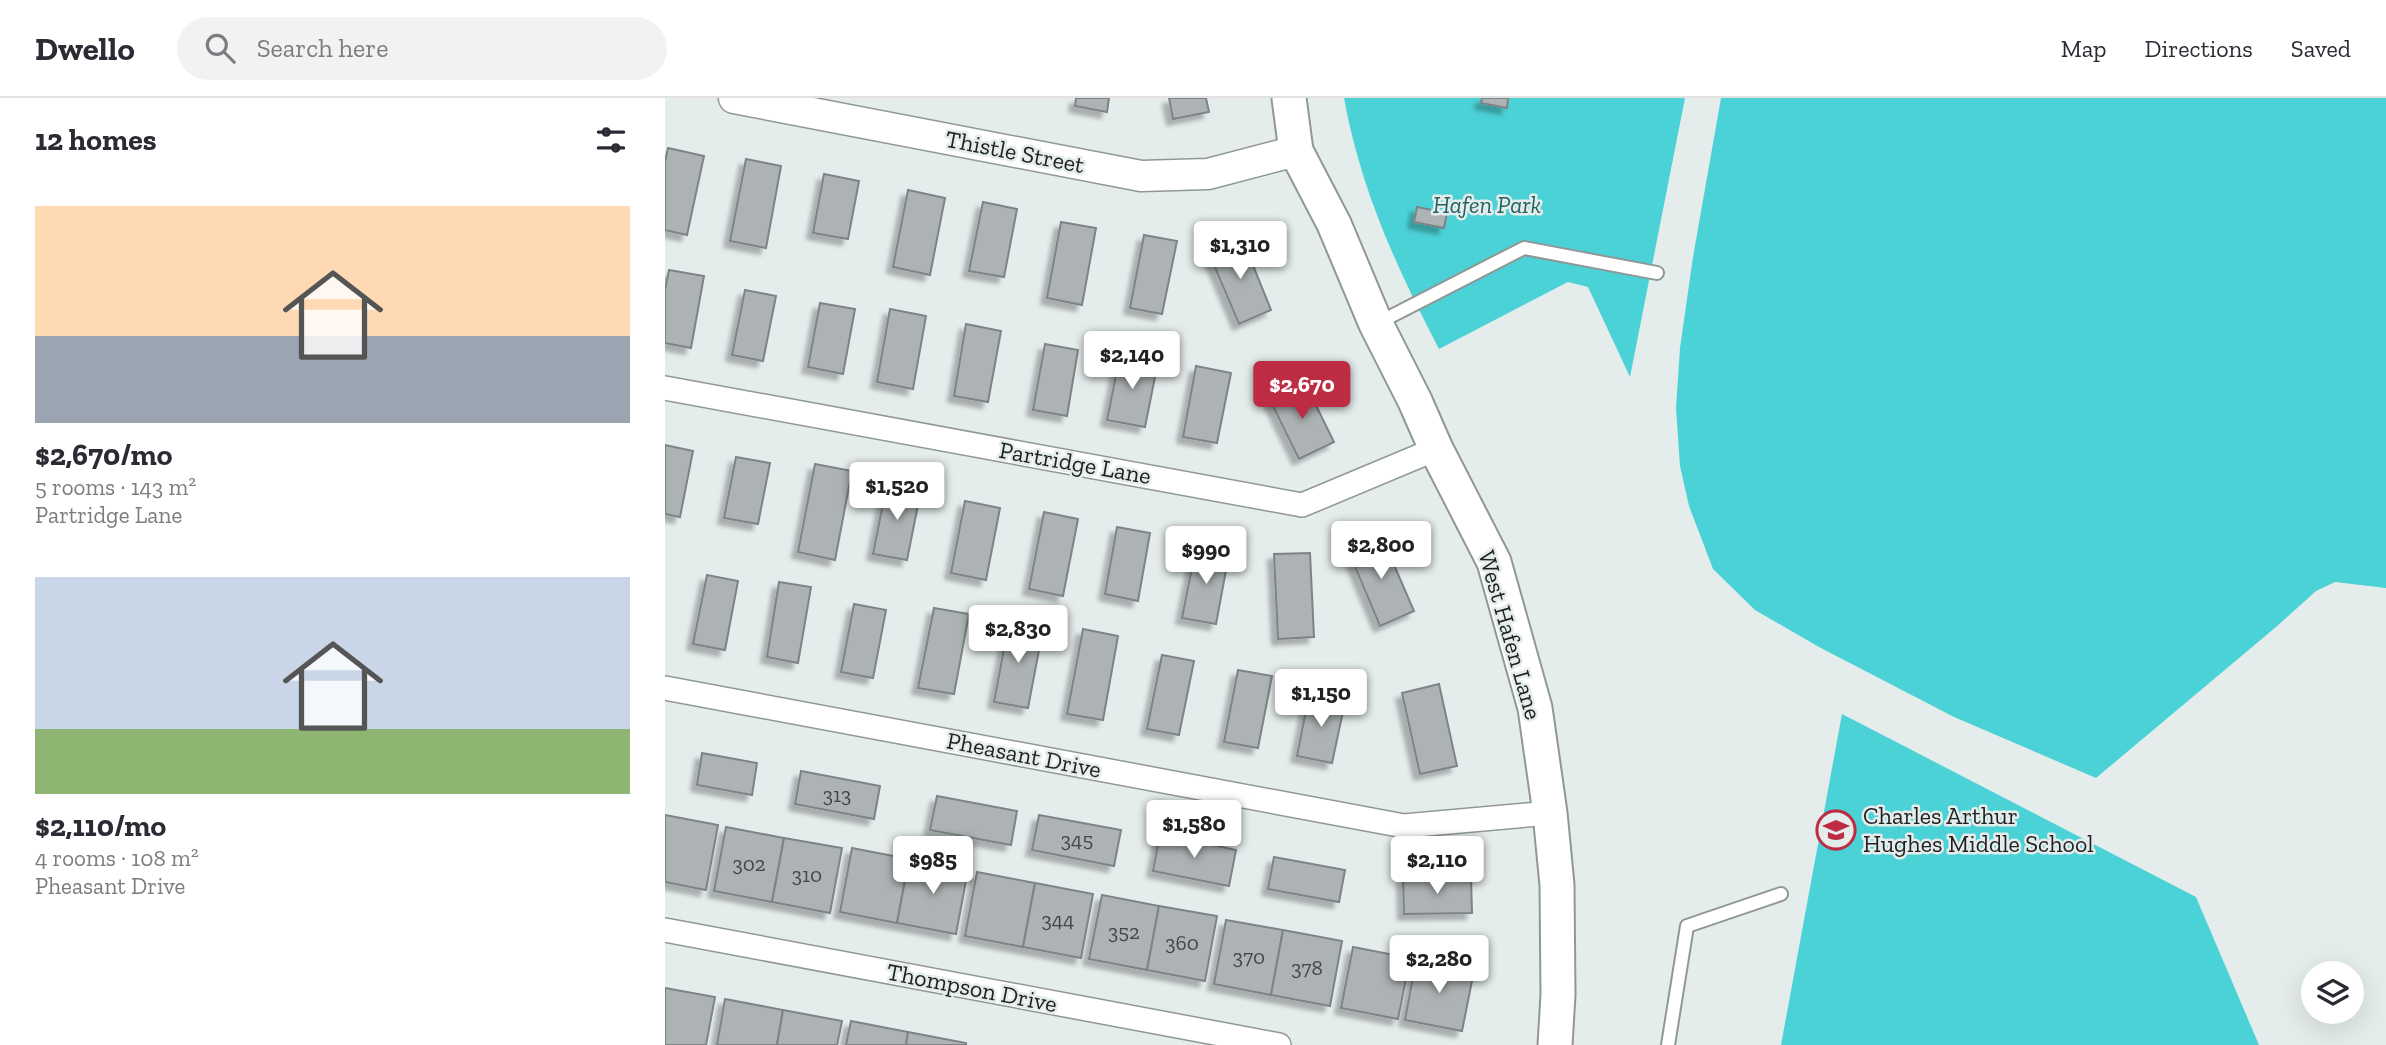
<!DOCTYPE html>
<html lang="en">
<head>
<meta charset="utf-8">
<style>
  body { margin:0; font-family:"Zilla Slab",serif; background:#f2f2f3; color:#2b2b33; height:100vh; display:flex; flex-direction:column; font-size:26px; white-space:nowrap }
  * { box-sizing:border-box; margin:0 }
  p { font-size:23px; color:#7c7c81 }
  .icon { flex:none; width:38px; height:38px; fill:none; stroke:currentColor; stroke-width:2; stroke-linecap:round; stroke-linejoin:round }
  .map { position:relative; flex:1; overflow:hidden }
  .sheet { display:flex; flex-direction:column; background:#fff; width:665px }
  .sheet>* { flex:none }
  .tools { position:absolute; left:1636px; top:863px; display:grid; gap:14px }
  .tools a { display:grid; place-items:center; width:63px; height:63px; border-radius:50%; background:#fff; box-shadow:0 7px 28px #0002; font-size:35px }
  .price { position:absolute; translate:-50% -60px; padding:0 16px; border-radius:7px; background:#fff; color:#222; font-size:23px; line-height:46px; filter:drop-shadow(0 2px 4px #0008) }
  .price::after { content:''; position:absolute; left:50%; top:42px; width:21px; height:16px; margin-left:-10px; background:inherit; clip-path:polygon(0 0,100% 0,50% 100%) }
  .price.current { background:#bd2c42; color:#fff }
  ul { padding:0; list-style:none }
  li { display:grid; align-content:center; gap:14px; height:371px; padding:0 35px }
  li span { display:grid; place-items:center; height:217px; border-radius:0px; color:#555 }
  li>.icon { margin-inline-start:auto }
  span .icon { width:126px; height:126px; fill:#fffc; stroke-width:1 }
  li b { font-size:30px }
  h2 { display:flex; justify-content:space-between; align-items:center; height:84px; padding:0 35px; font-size:30px }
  header { display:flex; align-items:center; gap:42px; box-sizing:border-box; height:98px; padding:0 35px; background:#fff; border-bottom:2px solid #e1e1e2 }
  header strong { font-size:33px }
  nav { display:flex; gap:38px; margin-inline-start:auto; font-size:24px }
  .search { width:490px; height:63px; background:#f2f2f3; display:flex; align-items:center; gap:18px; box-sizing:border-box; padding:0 24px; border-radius:38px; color:#7c7c81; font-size:26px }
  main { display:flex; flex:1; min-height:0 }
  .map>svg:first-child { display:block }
  .green { fill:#4bd2d6 }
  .building { fill:#adb3b4; stroke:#7e8485; stroke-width:2; filter:url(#shadow) }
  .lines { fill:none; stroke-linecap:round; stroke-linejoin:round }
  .service-casing { stroke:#909797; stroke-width:16 }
  .minor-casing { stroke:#909797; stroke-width:26 }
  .tertiary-casing { stroke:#909797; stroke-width:33 }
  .secondary-casing { stroke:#909797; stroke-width:37 }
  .service { stroke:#fff; stroke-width:12 }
  .minor { stroke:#fff; stroke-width:23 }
  .tertiary { stroke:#fff; stroke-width:30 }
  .secondary { stroke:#fff; stroke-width:33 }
  .labels { text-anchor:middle; stroke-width:5; stroke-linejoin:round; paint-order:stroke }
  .number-label { font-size:21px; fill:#424646 }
  .street-label { font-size:24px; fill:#1f2121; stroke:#e5ecec }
  .park-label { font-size:24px; font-style:italic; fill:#236264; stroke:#e5ecec }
  .poi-label { font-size:24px; fill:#1f2121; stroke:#e5ecec; text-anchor:start }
</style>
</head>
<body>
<header>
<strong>Dwello</strong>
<div class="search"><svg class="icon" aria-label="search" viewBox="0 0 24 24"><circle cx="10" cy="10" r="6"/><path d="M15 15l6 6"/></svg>Search here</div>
<nav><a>Map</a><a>Directions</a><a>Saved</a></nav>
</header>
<main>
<section class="sheet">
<h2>12 homes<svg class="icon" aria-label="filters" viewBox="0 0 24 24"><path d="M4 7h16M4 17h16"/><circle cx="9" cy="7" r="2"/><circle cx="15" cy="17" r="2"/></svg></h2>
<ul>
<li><span style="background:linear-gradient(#ffd9b3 60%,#9aa5b1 0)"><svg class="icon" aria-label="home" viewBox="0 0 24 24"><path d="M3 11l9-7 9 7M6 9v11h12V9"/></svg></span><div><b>$2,670/mo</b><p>5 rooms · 143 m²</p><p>Partridge Lane</p></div></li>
<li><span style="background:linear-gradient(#c9d6e8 70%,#8fb573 0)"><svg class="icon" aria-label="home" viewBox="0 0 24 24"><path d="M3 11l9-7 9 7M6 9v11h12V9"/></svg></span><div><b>$2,110/mo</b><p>4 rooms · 108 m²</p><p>Pheasant Drive</p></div></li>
</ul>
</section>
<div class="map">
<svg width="1721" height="947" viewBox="0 0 1721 947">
  <defs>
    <filter id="shadow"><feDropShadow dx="-6" dy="6" stdDeviation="2" flood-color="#0004"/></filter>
  </defs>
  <rect width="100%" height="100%" fill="#e5ecec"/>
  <g class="green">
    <path d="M 679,0 L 1020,0 L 965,279 L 923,189 L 903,184 L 774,251 C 731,168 696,93 679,0 Z"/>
    <polygon points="1056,0 1721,0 1721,490 1670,484 1651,493 1611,529 1431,680 1289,619 1154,549 1090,512 1048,471 1024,408 1015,368 1011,310 1015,250 1028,159"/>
    <polygon points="1177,616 1531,799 1594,947 1116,947"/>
  </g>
  <g class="building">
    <polygon points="411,0 444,0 442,14 410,8"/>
    <polygon points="504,0 541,0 544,14 508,21"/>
    <polygon points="817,0 843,0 842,10 816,5"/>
    <polygon points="3,50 39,58 22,137 0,132 0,64"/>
    <polygon points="81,61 116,68 101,150 65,143"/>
    <polygon points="159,76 194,83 183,141 148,135"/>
    <polygon points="243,92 280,100 265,177 228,169"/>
    <polygon points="318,104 352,111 339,179 304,173"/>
    <polygon points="752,109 782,115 779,130 749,124"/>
    <polygon points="396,124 431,130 417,207 382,200"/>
    <polygon points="479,137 512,143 497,216 465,210"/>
    <polygon points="577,140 606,212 574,226 543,153"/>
    <polygon points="4,172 39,178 26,250 0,245 0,192"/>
    <polygon points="80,192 111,198 98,263 67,257"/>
    <polygon points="155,205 190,211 178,276 143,269"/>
    <polygon points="225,211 261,218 248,291 212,284"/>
    <polygon points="301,226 336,233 323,304 289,298"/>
    <polygon points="380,246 413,252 402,318 368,312"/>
    <polygon points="455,257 493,264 480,329 442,322"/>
    <polygon points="531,268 566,275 552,345 518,339"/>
    <polygon points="640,285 669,344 634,361 605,302"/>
    <polygon points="0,347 28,353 15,419 0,416"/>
    <polygon points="71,359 105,365 93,426 59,420"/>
    <polygon points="150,366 187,373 170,462 133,454"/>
    <polygon points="222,385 256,392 242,462 208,456"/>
    <polygon points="300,403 335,410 321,482 286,475"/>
    <polygon points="379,414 413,421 398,498 364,491"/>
    <polygon points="452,429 485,435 473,503 440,496"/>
    <polygon points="716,437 749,513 715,528 683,452"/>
    <polygon points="531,449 564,456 551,526 517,520"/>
    <polygon points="645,455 649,539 613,541 609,456"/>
    <polygon points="42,477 73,483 60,552 28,546"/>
    <polygon points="114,484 146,489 133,565 102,559"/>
    <polygon points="189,506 221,512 208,580 176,574"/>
    <polygon points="269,510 304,516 289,596 253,590"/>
    <polygon points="344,524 378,531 363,610 329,604"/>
    <polygon points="418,531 453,538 438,622 402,616"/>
    <polygon points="497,557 529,563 514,637 482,631"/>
    <polygon points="573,572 607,578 593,650 559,644"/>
    <polygon points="774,586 792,668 755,676 737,595"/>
    <polygon points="644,597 680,604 667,665 632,658"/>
    <polygon points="37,655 92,665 87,697 32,687"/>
    <polygon points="136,673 215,688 209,721 130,706"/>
    <polygon points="272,698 352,713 346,747 265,732"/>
    <polygon points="0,717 53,727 41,792 0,784"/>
    <polygon points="374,717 456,732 449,768 367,752"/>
    <polygon points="61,729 119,740 107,804 49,793"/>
    <polygon points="495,736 571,752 564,788 488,773"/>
    <polygon points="119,740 177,750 165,815 107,804"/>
    <polygon points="187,750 244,761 232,825 175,814"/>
    <polygon points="609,759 680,772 674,804 603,791"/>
    <polygon points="244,761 303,772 291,836 232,825"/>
    <polygon points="312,774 370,785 358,849 300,838"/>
    <polygon points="806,779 807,815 739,816 738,780"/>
    <polygon points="370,785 428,796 416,860 358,849"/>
    <polygon points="437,797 494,808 482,872 424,861"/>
    <polygon points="494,808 552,818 540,883 482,872"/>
    <polygon points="561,822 618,832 606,897 549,886"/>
    <polygon points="618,832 677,843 665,908 606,897"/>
    <polygon points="688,849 745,860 733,921 676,910"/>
    <polygon points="751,862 809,873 797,933 740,922"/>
    <polygon points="0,890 50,899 41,947 0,947"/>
    <polygon points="60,901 118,912 112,947 52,947"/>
    <polygon points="118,912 177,923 172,947 112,947"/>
    <polygon points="186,923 243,934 241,947 181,947"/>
    <polygon points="243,934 301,945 301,947 241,947"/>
  </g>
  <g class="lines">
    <g class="service-casing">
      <g id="service">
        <polyline points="711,226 859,150 992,175"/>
        <polyline points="1003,947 1022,828 1116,796"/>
      </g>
    </g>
    <g class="minor-casing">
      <g id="minor">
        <polyline points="0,290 637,407 771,351"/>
        <polyline points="0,590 739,728 885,715"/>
        <polyline points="0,832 614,947"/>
      </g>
    </g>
    <g class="tertiary-casing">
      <polyline id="tertiary" points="69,0 476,78 543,76 631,53"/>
    </g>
    <g class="secondary-casing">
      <polyline id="secondary" points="624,0 631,53 669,126 711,226 750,303 771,351 829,464 870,610 885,715 892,787 893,897 890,947"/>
    </g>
    <use href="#service" class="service"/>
    <use href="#minor" class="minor"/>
    <use href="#tertiary" class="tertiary"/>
    <use href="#secondary" class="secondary"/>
  </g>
  <defs>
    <g id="school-ring" transform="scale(2.0125)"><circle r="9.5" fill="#e5ecec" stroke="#bd2c42" stroke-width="1.5"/><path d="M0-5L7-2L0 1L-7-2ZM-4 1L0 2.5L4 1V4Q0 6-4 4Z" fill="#bd2c42"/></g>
  </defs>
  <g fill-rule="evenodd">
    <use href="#school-ring" x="1171" y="732"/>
  </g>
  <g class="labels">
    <g class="number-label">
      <text x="172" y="704">313</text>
      <text x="412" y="749">345</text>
      <text x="84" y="773">302</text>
      <text x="142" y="784">310</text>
      <text x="393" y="829">344</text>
      <text x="459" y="841">352</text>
      <text x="517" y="852">360</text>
      <text x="584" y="866">370</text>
      <text x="642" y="877">378</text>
    </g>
    <g class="street-label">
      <text transform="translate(350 54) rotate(11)" y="8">Thistle Street</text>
      <text transform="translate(410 365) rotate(10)" y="8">Partridge Lane</text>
      <text transform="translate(845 537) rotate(74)" y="8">West Hafen Lane</text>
      <text transform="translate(359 657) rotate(11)" y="8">Pheasant Drive</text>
      <text transform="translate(307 890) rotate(11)" y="8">Thompson Drive</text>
    </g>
    <g class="park-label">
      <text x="822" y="115">Hafen Park</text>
    </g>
    <g class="poi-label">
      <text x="1198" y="726">Charles Arthur<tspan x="1198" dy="28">Hughes Middle School</tspan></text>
    </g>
  </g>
</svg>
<div class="tools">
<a><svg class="icon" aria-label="layers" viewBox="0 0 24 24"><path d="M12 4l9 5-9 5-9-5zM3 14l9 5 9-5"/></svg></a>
</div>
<b class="price" style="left:575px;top:183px">$1,310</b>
<b class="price" style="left:467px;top:293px">$2,140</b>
<b class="price current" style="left:637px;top:323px">$2,670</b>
<b class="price" style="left:232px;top:424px">$1,520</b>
<b class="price" style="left:716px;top:483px">$2,800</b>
<b class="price" style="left:541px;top:488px">$990</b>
<b class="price" style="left:353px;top:567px">$2,830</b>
<b class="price" style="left:656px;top:631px">$1,150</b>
<b class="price" style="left:529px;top:762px">$1,580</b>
<b class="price" style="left:268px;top:798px">$985</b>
<b class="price" style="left:772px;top:798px">$2,110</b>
<b class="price" style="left:774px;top:897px">$2,280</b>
</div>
</main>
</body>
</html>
